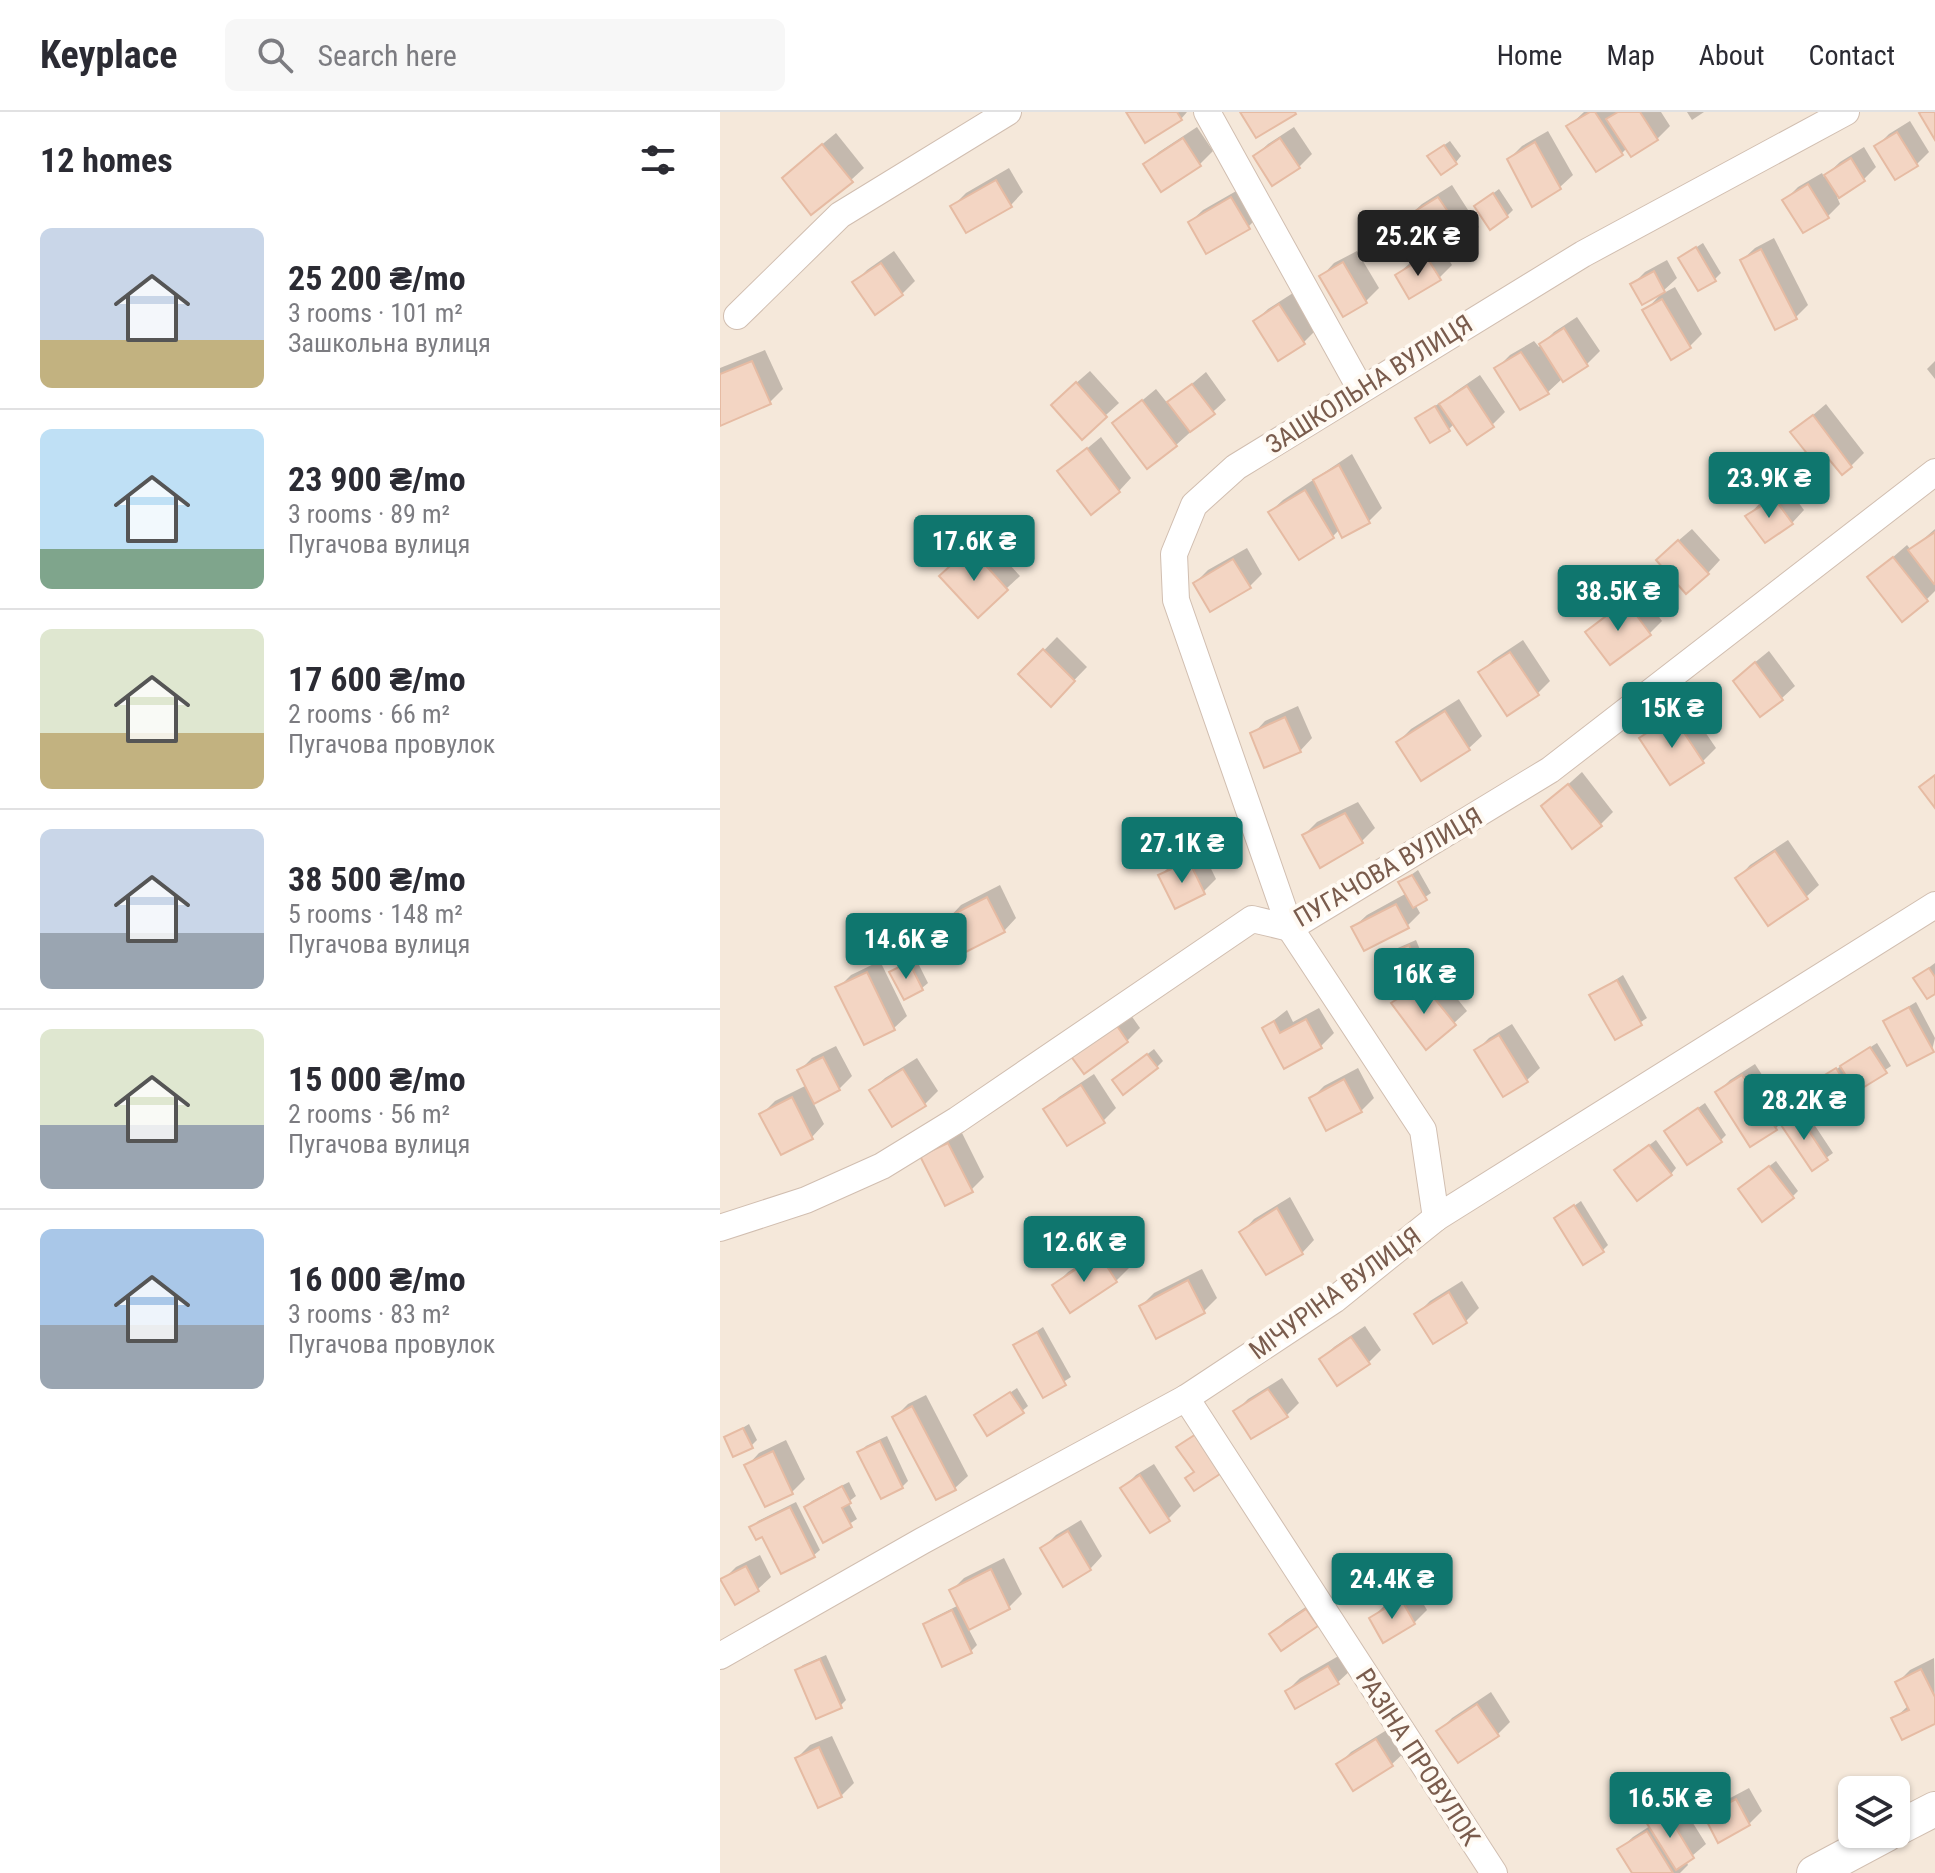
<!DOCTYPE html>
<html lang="en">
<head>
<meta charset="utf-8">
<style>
  body { margin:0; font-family:"Roboto Condensed",sans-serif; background:#f7f7f7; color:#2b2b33; height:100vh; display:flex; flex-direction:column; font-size:30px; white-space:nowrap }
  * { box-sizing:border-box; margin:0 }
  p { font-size:26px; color:#7c7c81 }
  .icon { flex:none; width:44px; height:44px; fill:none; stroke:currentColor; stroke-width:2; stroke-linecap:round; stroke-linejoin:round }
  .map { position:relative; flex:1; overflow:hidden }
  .sheet { display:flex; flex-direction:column; background:#fff; width:720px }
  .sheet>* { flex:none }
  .fabs { position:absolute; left:1118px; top:1664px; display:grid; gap:16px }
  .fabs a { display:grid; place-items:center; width:72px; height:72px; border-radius:12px; background:#fff; box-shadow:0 2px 6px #0004; font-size:40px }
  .price { position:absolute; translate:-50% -68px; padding:0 18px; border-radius:8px; background:#0f766e; color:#fff; font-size:26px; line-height:52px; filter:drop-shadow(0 2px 4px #0008) }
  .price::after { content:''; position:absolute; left:50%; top:48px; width:24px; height:18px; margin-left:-12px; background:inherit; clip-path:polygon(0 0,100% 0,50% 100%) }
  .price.active { background:#222; color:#fff }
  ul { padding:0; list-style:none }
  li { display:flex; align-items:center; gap:24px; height:200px; padding:0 40px }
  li+li { border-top:2px solid #e1e1e2 }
  li span { display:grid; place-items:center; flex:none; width:224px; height:160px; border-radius:12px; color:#555 }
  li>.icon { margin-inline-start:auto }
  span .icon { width:96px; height:96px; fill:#fffc; stroke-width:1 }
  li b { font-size:34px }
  h2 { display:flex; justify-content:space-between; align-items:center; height:96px; padding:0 40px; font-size:34px }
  header { display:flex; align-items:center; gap:48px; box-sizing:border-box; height:112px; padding:0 40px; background:#fff; border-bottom:2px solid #e1e1e2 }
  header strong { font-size:38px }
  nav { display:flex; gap:44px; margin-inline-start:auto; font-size:28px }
  .search { width:560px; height:72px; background:#f7f7f7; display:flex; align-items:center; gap:20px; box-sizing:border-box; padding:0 28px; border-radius:12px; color:#7c7c81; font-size:30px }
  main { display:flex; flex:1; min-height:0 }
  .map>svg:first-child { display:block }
  .residential { fill:#f5e8da; fill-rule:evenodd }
  .shadow { fill:#0003 }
  .building { fill:#f3d5c3; stroke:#e6bba3; stroke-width:2 }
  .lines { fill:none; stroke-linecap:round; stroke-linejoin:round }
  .minor-casing { stroke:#d1beb0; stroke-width:28 }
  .tertiary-casing { stroke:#d1beb0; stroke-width:36 }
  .minor { stroke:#fff; stroke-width:26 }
  .tertiary { stroke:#fff; stroke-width:34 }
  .labels { text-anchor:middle; stroke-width:8; stroke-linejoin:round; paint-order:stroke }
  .street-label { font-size:26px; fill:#7a5c4d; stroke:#fffaf3 }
</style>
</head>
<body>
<header>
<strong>Keyplace</strong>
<div class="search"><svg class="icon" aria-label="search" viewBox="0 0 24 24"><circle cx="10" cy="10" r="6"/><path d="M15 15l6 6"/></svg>Search here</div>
<nav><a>Home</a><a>Map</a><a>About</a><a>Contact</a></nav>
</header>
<main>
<section class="sheet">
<h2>12 homes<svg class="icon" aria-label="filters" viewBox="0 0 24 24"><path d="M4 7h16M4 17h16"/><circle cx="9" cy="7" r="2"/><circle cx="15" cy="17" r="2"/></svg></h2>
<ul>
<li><span style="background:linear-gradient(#c9d6e8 70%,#c2b280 0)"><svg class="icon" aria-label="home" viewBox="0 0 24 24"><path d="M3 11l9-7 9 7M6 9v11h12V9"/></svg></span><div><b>25 200 ₴/mo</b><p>3 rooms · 101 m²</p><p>Зашкольна вулиця</p></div></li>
<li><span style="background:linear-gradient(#bfe0f5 75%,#7fa58c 0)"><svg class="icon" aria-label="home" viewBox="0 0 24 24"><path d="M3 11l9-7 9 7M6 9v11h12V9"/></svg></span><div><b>23 900 ₴/mo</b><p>3 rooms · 89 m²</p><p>Пугачова вулиця</p></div></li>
<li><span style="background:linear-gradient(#dfe7d0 65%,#c2b280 0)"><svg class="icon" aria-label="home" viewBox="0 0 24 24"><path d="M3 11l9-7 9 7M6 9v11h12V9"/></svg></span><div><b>17 600 ₴/mo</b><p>2 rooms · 66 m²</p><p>Пугачова провулок</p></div></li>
<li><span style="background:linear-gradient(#c9d6e8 65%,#9aa5b1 0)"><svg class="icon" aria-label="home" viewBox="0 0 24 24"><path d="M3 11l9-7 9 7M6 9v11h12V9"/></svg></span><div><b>38 500 ₴/mo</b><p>5 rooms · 148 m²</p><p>Пугачова вулиця</p></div></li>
<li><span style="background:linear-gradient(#dfe7d0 60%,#9aa5b1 0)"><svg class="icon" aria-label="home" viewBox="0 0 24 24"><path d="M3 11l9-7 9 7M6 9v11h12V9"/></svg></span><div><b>15 000 ₴/mo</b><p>2 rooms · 56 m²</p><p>Пугачова вулиця</p></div></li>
<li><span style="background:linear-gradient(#a9c7e8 60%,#9aa5b1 0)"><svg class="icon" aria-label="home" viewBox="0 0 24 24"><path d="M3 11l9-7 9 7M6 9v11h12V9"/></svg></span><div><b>16 000 ₴/mo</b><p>3 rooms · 83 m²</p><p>Пугачова провулок</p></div></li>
</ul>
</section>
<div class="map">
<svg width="1215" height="1761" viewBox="0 0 1215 1761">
  <rect width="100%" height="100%" fill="#fdf6ec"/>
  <path class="residential" d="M 0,0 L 1215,0 L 1215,1761 L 0,1761 ZM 1132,1678 L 1176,1678 L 1176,1722 L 1132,1722 Z"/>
  <g class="shadow">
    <polygon points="410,0 467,0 461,7"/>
    <polygon points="864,0 941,0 950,14 937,27 911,42 907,36 902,41 849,14"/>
    <polygon points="967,0 984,0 972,8"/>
    <polygon points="1190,9 1209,40 1196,53 1156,35 1169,22"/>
    <polygon points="477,15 493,39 480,52 442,77 426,52 439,40"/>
    <polygon points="574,15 592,42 579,55 535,44 548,32"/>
    <polygon points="828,19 853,63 840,75 789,47 802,34"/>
    <polygon points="116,21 144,56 131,68 77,53"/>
    <polygon points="730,29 741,44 736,50 716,39"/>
    <polygon points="1144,35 1156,55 1144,67 1117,85 1120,92 1108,104 1065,88 1078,75 1102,61 1104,65 1120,50"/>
    <polygon points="289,56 303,80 291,93 233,94 246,81"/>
    <polygon points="732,73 759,115 746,127 724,140 732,153 719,166 677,163 690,151 711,138 689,104 702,92"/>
    <polygon points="525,74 541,102 528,115 470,110 483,98"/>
    <polygon points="779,77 793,98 787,104 756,94"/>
    <polygon points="1054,126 1088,193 1076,205 1022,148 1035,136"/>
    <polygon points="983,131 1001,161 995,167 960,146"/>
    <polygon points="174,139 195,169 182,182 155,200 135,170 147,158"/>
    <polygon points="637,139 659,176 646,189 602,164 614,151"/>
    <polygon points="947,148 957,166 942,180 912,173 925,160"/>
    <polygon points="955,175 982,222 969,235 925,199 940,183"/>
    <polygon points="573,181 596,218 584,230 535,209 548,197"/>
    <polygon points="857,205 880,239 867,252 843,266 828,280 801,295 777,256 790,243 814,229 819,235 834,220"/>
    <polygon points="45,238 63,277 50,290 0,312 0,256"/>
    <polygon points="1215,249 1215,267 1207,257"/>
    <polygon points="370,259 399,291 362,325 346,280"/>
    <polygon points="486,260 506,288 456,333 395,311 436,277 448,292"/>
    <polygon points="760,263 785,300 772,313 735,311 729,317 697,306 721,290 722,292 735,280"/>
    <polygon points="1106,292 1144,341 1131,354 1073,320"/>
    <polygon points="381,325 411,366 399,379 340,359"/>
    <polygon points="632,342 662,396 649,409 623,424 620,417 613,424 550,400 563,388"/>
    <polygon points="1067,375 1084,398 1072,411 1028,404 1040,391"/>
    <polygon points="972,417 1000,448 988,461 951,435"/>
    <polygon points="1215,417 1215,479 1207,487 1150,465 1187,433 1191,438"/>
    <polygon points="264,425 300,464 258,503 234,451"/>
    <polygon points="527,436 542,462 530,474 475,471 488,458"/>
    <polygon points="920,478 942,509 929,522 868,520"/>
    <polygon points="337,525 367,555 331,592 301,562"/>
    <polygon points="803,528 830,569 817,582 760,561 773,548"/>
    <polygon points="1049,539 1075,574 1062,586 1028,556"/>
    <polygon points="739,587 762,624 749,636 701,666 678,630 691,617"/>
    <polygon points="966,592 996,636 983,649 951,670 922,626 934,613"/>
    <polygon points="578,594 592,626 580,639 533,622 545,609"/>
    <polygon points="862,660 893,700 880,713 823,695"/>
    <polygon points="638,690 655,716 642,729 584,723 597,710"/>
    <polygon points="1068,728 1099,773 1086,785 1018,766 1030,753"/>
    <polygon points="482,738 496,767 483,780 440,764 453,751"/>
    <polygon points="698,758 711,781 695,792 700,801 687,814 634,815 647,803 687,781 681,770"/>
    <polygon points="280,773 296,806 284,819 229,806 241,793"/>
    <polygon points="696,828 703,845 697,851 665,845 671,839"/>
    <polygon points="195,845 208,871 202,876 172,860"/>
    <polygon points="160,849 187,904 174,916 118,876 131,863"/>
    <polygon points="1215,851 1215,879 1195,866"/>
    <polygon points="716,860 747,899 734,911 674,892 686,879"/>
    <polygon points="903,863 927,906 896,926 872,883"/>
    <polygon points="1196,890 1215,926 1212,938 1165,909"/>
    <polygon points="599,896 614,921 601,934 544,916 567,898 573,910"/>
    <polygon points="408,899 420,916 407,929 364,959"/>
    <polygon points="792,912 820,956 807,968 757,938 769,926"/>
    <polygon points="1157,931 1171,954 1138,976 1144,987 1138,993 1101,967"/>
    <polygon points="116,934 132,964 119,977 93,990 104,1012 92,1025 42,1002 55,989 87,973 79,959 92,946"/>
    <polygon points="434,937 443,949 437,955 401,963"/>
    <polygon points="197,946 218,979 205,992 173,1012 152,978 165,966"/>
    <polygon points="1035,952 1070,1006 1084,997 1113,1041 1092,1056 1062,1010 1056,1016 997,981 1010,968"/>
    <polygon points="638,956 654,986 641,999 591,987 604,974"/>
    <polygon points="374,962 396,996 383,1009 326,997 339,985"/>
    <polygon points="985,991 1006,1023 1000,1029 946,1019"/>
    <polygon points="241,1019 264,1065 251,1078 203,1045"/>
    <polygon points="936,1028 956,1056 951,1062 903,1053"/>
    <polygon points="1056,1049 1078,1079 1072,1085 1020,1077"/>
    <polygon points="570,1085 594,1128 582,1141 522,1120 534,1107"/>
    <polygon points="861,1089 888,1133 882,1139 837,1106"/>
    <polygon points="393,1131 409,1156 396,1169 335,1173 348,1160"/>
    <polygon points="482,1157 497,1186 484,1199 437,1224 421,1194 434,1181"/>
    <polygon points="742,1169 759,1196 746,1209 714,1229 697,1202 710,1189"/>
    <polygon points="645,1214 661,1238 648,1251 601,1248 614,1235"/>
    <polygon points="323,1215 351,1265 323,1283 295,1234"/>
    <polygon points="562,1266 579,1291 566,1304 515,1300 528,1287"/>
    <polygon points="297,1276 308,1294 302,1299 256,1304"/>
    <polygon points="206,1283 248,1364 235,1376 175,1305 188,1292"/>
    <polygon points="29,1312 37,1328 31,1334 6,1326"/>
    <polygon points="167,1324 188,1369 182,1375 140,1340 146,1334"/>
    <polygon points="66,1328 85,1367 72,1380 46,1392 27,1354 39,1341"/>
    <polygon points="434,1352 461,1394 448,1407 403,1376 416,1363"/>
    <polygon points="129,1370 136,1384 128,1390 137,1407 104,1428 86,1395 92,1389"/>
    <polygon points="76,1390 100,1438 94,1443 32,1415 38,1409"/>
    <polygon points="361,1408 382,1444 370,1457 323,1436 336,1423"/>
    <polygon points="40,1443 51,1465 38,1477 3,1468 16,1455"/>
    <polygon points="284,1446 302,1482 289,1495 248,1516 257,1533 251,1539 205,1513 211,1507 239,1493 232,1478 244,1466"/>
    <polygon points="694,1476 707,1498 694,1511 664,1528 651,1507 664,1494"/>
    <polygon points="599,1486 609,1500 597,1513 552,1522 565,1509"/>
    <polygon points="622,1542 631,1558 618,1570 567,1579 580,1566"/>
    <polygon points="106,1543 126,1588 120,1594 77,1558 83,1553"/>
    <polygon points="1214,1546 1215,1610 1174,1607 1189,1593 1178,1570 1190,1558"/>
    <polygon points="771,1580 790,1610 778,1622 719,1619 732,1606"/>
    <polygon points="670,1616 685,1640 672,1652 633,1677 618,1653 631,1640"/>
    <polygon points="112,1624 134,1671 121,1684 77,1646 90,1633"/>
    <polygon points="1029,1676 1042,1699 1029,1712 987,1705 999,1692"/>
    <polygon points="958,1687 986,1732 966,1749 968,1753 960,1761 914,1761 900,1737 913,1725 930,1714 928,1710 941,1698"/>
  </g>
  <g class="building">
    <polygon points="406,0 457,0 462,8 425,31"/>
    <polygon points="520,0 575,0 576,2 536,26"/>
    <polygon points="870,0 875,0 903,43 876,60 846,14"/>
    <polygon points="898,0 920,0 938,28 911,45 886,7"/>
    <polygon points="1201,0 1215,0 1215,28 1199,1"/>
    <polygon points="1177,20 1198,54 1175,68 1154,34"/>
    <polygon points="463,26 481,54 441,80 423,52"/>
    <polygon points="560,26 580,56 552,74 533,44"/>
    <polygon points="815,30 841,77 812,95 787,47"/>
    <polygon points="102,32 133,70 91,103 62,66"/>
    <polygon points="724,33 737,52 721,63 707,44"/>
    <polygon points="1131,46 1145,69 1119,86 1104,63"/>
    <polygon points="276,68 292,95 246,121 230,94"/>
    <polygon points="1088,72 1109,106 1083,121 1062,88"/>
    <polygon points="773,81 788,105 770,118 754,94"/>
    <polygon points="511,85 530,117 486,142 468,110"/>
    <polygon points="718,85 748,129 715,148 687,104"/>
    <polygon points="976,135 996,169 978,179 958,146"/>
    <polygon points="1041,137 1077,207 1055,218 1020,148"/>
    <polygon points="706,144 721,168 689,187 675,163"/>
    <polygon points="623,150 647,191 623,205 599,164"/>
    <polygon points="161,151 183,183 155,203 132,170"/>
    <polygon points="934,159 945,180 922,193 910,172"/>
    <polygon points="942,187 971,236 951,248 922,198"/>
    <polygon points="559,192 585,232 558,249 533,209"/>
    <polygon points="844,216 868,254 843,270 819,232"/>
    <polygon points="801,240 829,282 800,298 774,256"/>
    <polygon points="32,249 51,292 0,314 0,262"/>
    <polygon points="356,270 387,305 362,328 331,293"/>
    <polygon points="472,272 495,302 470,320 447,290"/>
    <polygon points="747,274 774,315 747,333 719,292"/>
    <polygon points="422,288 457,334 427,357 392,311"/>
    <polygon points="715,294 730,319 710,331 695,306"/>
    <polygon points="1093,303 1132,355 1122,363 1108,346 1097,354 1070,320"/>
    <polygon points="367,336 400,380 371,403 337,359"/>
    <polygon points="619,353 650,411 622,426 593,368"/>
    <polygon points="585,378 614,426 579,448 548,400"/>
    <polygon points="1054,386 1073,412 1045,431 1025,404"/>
    <polygon points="1215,420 1215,471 1214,472 1188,438"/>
    <polygon points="958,428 989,462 966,482 936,448"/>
    <polygon points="250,436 288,478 258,506 219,464"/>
    <polygon points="1173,445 1208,489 1182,510 1147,465"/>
    <polygon points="513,447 531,476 490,500 473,471"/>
    <polygon points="906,489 931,523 890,553 865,520"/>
    <polygon points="323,537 355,569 331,595 298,562"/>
    <polygon points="790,540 819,583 787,604 758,560"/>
    <polygon points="1035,550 1063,588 1040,605 1013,569"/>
    <polygon points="725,599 750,638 701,669 676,630"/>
    <polygon points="953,604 984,651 950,673 919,626"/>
    <polygon points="565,605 581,640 544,656 530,621"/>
    <polygon points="1215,663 1215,696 1199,675"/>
    <polygon points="848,672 882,714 852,737 821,694"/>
    <polygon points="625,701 643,731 600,756 582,723"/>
    <polygon points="1055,739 1088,787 1048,814 1015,766"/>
    <polygon points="469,749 485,782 455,797 438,763"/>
    <polygon points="692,763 707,788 693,796 678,770"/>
    <polygon points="267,785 285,820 244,841 226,806"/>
    <polygon points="676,792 689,816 644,839 631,815"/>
    <polygon points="689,833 698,853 672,864 663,844"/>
    <polygon points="189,850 203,878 184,888 169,860"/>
    <polygon points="1209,856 1215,865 1215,882 1207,887 1193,866"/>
    <polygon points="147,860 175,918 144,933 115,875"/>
    <polygon points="897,868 922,913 895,928 869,883"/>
    <polygon points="702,871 736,913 706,938 671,891"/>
    <polygon points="1189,895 1214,940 1187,954 1163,909"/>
    <polygon points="586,907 602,936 564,957 542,916 554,909 560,921"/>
    <polygon points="395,911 408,930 364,962 350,943"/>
    <polygon points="779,923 808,970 783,985 754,938"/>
    <polygon points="1150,935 1167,961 1136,980 1120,954"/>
    <polygon points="427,942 438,956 403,983 392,968"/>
    <polygon points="103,945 120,978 94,992 77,958"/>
    <polygon points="1116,956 1140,994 1122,1005 1098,967"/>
    <polygon points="183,957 206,994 172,1015 149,978"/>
    <polygon points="1022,963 1057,1018 1030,1035 995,980"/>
    <polygon points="624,967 642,1000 606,1019 589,986"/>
    <polygon points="361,973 385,1011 347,1034 323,997"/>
    <polygon points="72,985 93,1027 61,1043 39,1002"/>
    <polygon points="978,996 1002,1030 967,1053 944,1019"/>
    <polygon points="1077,1001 1108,1048 1092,1059 1061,1013"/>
    <polygon points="228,1031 253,1080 225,1094 200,1044"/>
    <polygon points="929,1033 952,1063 917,1089 894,1058"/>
    <polygon points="1049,1054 1074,1086 1042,1110 1018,1077"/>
    <polygon points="854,1093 884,1140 863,1153 834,1106"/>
    <polygon points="557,1096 583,1142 546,1163 519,1120"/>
    <polygon points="379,1142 397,1170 350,1201 332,1173"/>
    <polygon points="468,1168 485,1201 436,1227 419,1194"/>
    <polygon points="729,1180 747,1211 713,1232 694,1202"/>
    <polygon points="317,1220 346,1273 323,1286 293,1233"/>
    <polygon points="631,1225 650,1252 617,1274 599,1247"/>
    <polygon points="548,1277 568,1305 531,1327 513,1299"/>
    <polygon points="290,1280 304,1301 267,1324 254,1303"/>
    <polygon points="192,1294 236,1378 216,1388 172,1305"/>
    <polygon points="23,1316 33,1336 13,1345 4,1325"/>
    <polygon points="476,1322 503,1360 474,1379 465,1366 474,1360 456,1335"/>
    <polygon points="160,1329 183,1376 161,1387 137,1340"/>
    <polygon points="53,1339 73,1382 45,1395 24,1353"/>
    <polygon points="420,1363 450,1409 430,1421 400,1376"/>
    <polygon points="122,1374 131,1391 122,1396 132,1415 103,1431 84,1395"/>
    <polygon points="70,1395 95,1445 61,1462 42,1425 36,1428 29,1415"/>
    <polygon points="348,1419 371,1458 343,1475 320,1436"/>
    <polygon points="26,1454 39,1479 15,1493 0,1467"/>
    <polygon points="271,1457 290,1497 249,1518 229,1478"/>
    <polygon points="681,1487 695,1512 663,1531 649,1506"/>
    <polygon points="586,1497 598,1514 561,1539 549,1522"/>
    <polygon points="232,1498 252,1541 222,1555 203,1512"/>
    <polygon points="100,1547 122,1596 96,1607 75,1558"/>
    <polygon points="608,1554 619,1572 575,1597 565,1579"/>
    <polygon points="1201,1557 1215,1585 1215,1612 1182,1628 1171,1606 1189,1598 1175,1570"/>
    <polygon points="757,1592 779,1624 738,1651 716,1619"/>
    <polygon points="656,1627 673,1654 633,1679 616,1652"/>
    <polygon points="99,1635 122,1685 98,1696 75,1646"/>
    <polygon points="1016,1687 1030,1713 998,1731 984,1704"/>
    <polygon points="945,1698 974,1746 956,1758 926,1710"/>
    <polygon points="927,1719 953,1761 912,1761 897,1737"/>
  </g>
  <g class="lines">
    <g class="minor-casing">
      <g id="minor">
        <polyline points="487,0 640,276"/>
        <polyline points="17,204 120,103 288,0"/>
        <polyline points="716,1106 703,1018 570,816 456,488 454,442 474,393 516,355 863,142 1126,0"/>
        <polyline points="0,1116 86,1088 162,1054 237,1008 532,807 570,816 830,658 1215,360"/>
        <polyline points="466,1286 774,1761"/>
        <polyline points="0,1544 202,1429 466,1286 614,1188 716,1106 1215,793"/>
      </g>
    </g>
    <g class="tertiary-casing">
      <g id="tertiary">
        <polyline points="1176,1717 1215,1697"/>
        <polyline points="1094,1761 1167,1722"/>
      </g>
    </g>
    <use href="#minor" class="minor"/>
    <use href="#tertiary" class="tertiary"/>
  </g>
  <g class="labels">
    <g class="street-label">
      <text transform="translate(649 272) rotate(-32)" y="9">ЗАШКОЛЬНА ВУЛИЦЯ</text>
      <text transform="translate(668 755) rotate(-30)" y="9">ПУГАЧОВА ВУЛИЦЯ</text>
      <text transform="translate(615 1181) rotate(-36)" y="9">МІЧУРІНА ВУЛИЦЯ</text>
      <text transform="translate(698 1645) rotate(57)" y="9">РАЗІНА ПРОВУЛОК</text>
    </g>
  </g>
</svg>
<div class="fabs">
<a><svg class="icon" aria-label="layers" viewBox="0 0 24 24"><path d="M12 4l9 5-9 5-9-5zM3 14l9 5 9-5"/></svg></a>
</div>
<b class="price active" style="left:698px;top:166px">25.2K ₴</b>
<b class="price" style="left:1049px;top:408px">23.9K ₴</b>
<b class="price" style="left:254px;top:471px">17.6K ₴</b>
<b class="price" style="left:898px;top:521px">38.5K ₴</b>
<b class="price" style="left:952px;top:638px">15K ₴</b>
<b class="price" style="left:462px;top:773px">27.1K ₴</b>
<b class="price" style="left:186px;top:869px">14.6K ₴</b>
<b class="price" style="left:704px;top:904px">16K ₴</b>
<b class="price" style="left:1084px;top:1030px">28.2K ₴</b>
<b class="price" style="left:364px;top:1172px">12.6K ₴</b>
<b class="price" style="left:672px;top:1509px">24.4K ₴</b>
<b class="price" style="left:950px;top:1728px">16.5K ₴</b>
</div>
</main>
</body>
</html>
